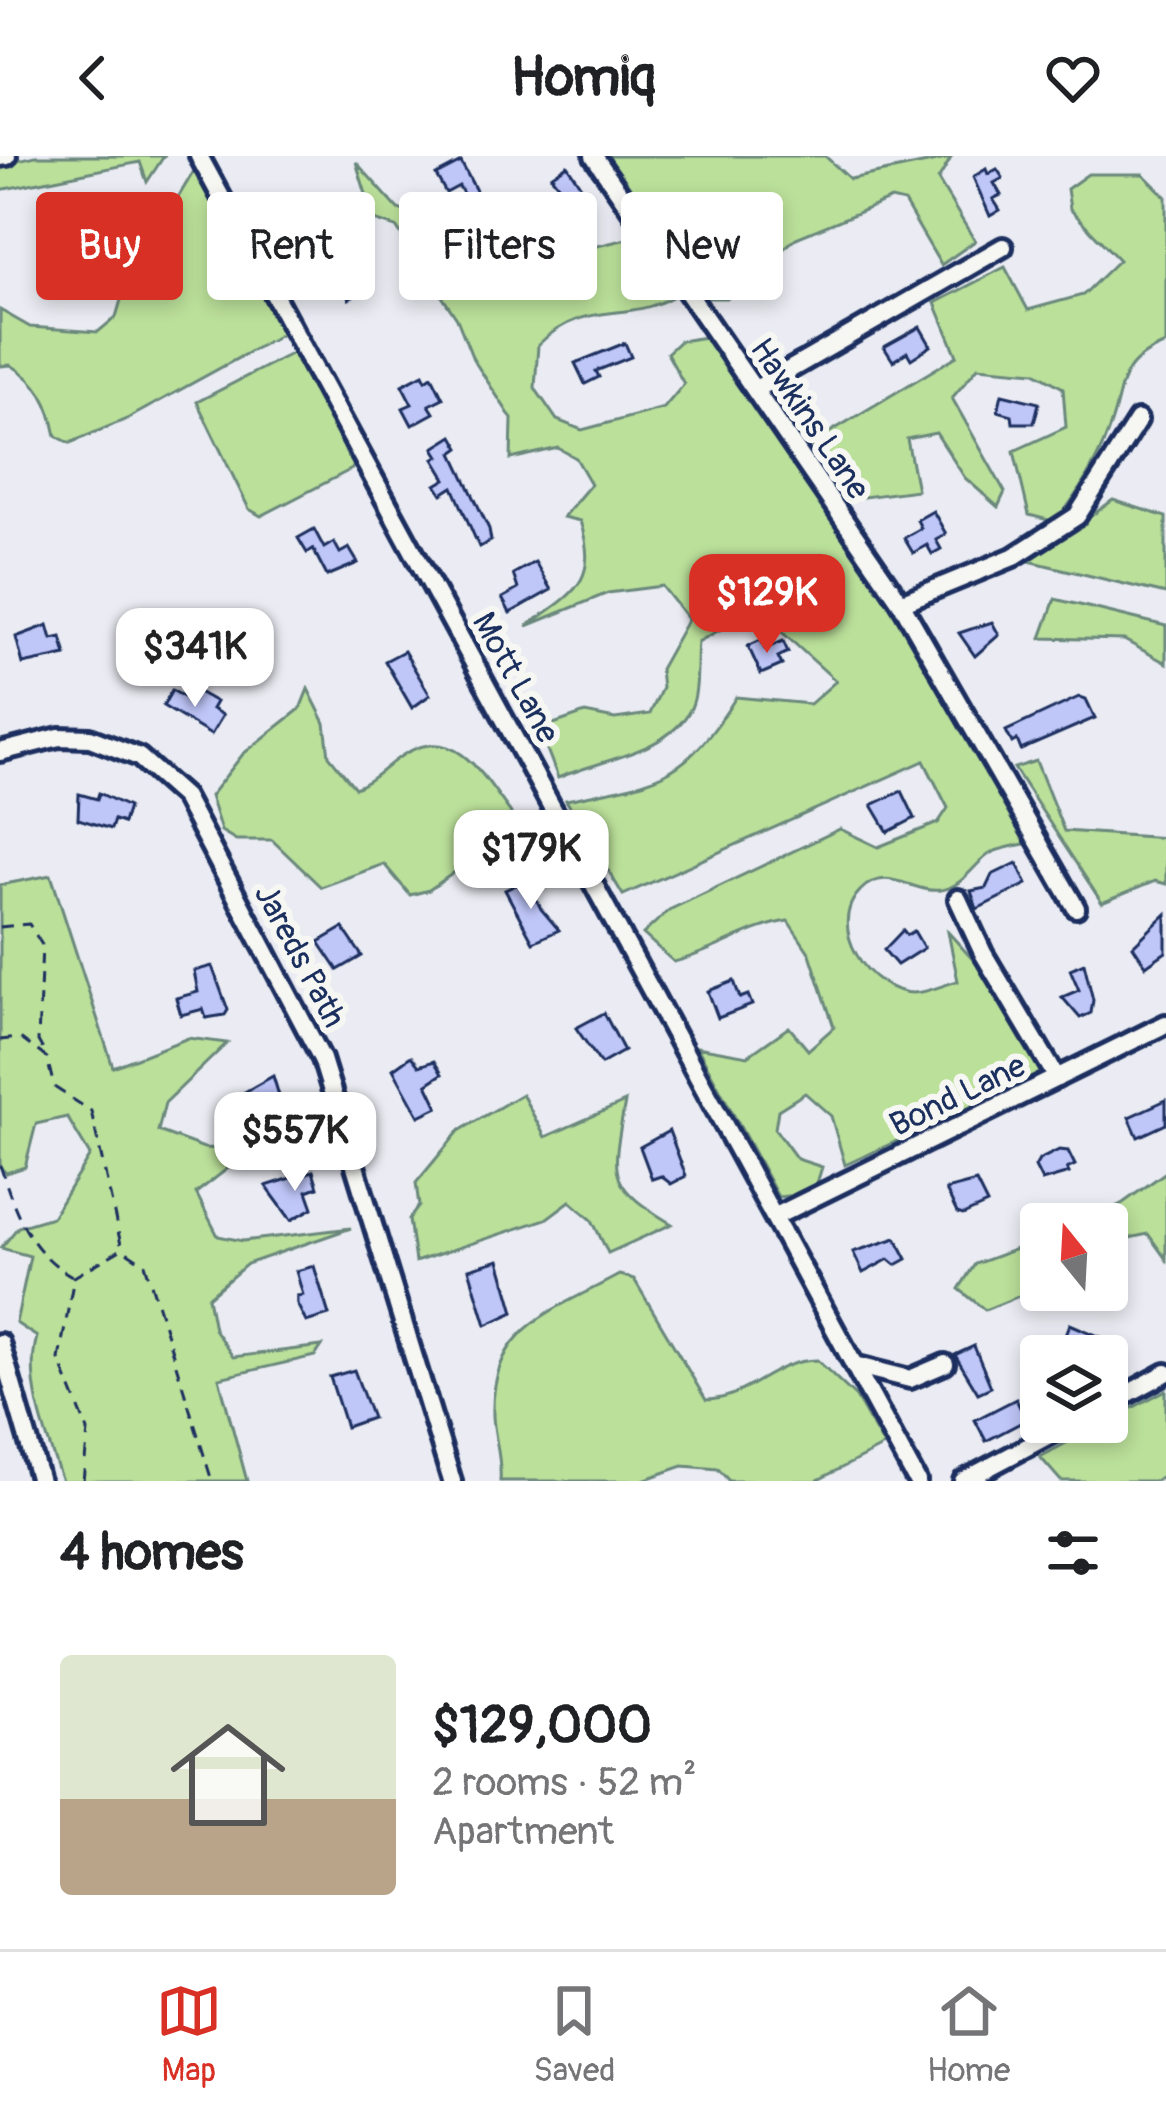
<!DOCTYPE html>
<html lang="en">
<head>
<meta charset="utf-8">
<style>
  body { margin:0; font-family:Pangolin,sans-serif; background:#f2f2f2; color:#202124; height:100vh; display:flex; flex-direction:column; font-size:45px; white-space:nowrap }
  * { box-sizing:border-box; margin:0 }
  p { font-size:39px; color:#757577 }
  .icon { flex:none; width:66px; height:66px; fill:none; stroke:currentColor; stroke-width:2; stroke-linecap:round; stroke-linejoin:round }
  .map { position:relative; height:1325px; overflow:hidden }
  .panel { display:flex; flex-direction:column; background:#fff; flex:1 }
  .panel>* { flex:none }
  .banner { position:absolute; left:36px; top:36px; width:1095px; height:108px; display:flex; gap:24px }
  .needle { width:78px; rotate:342deg }
  .tools { position:absolute; left:1020px; top:1047px; display:grid; gap:24px }
  .tools a { display:grid; place-items:center; width:108px; height:108px; border-radius:12px; background:#fff; box-shadow:0 6px 18px #0003; font-size:60px }
  .price { position:absolute; translate:-50% -102px; padding:0 27px; border-radius:24px; background:#fff; color:#222; font-size:39px; line-height:78px; filter:drop-shadow(0 3px 6px #0008) }
  .price::after { content:''; position:absolute; left:50%; top:72px; width:36px; height:27px; margin-left:-18px; background:inherit; clip-path:polygon(0 0,100% 0,50% 100%) }
  .price.on { background:#d93025; color:#fff }
  ul { padding:0; list-style:none }
  li { display:flex; align-items:center; gap:36px; height:300px; padding:0 60px }
  li+li { border-top:3px solid #e0e0e0 }
  li span { display:grid; place-items:center; flex:none; width:336px; height:240px; border-radius:12px; color:#555 }
  li>.icon { margin-inline-start:auto }
  span .icon { width:144px; height:144px; fill:#fffc; stroke-width:1 }
  li b { font-size:51px }
  h2 { display:flex; justify-content:space-between; align-items:center; height:144px; padding:0 60px; font-size:51px }
  .chip { padding:0 42px; border-radius:12px; background:#fff; box-shadow:0 6px 18px #0003; font-size:42px; line-height:108px }
  .chip.on { background:#d93025; color:#fff }
  header { display:flex; justify-content:space-between; align-items:center; height:156px; padding:0 60px; background:#fff; font-size:54px; font-weight:700 }
  .menu { display:flex; justify-content:space-around; align-items:center; height:168px; border-top:3px solid #e0e0e0; background:#fff; font-size:33px; color:#757577 }
  .menu a { display:grid; justify-items:center; gap:6px }
  .menu .on { color:#d93025 }
  .map>svg:first-child { display:block }
  .green { fill:#bbe09a; stroke:#6b887c; stroke-width:3 }
  .building { fill:#bfc6f8; stroke:#1b2f5e; stroke-width:3 }
  .lines { fill:none; stroke-linecap:round; stroke-linejoin:round }
  .minor-casing { stroke:#1b2f5e; stroke-width:26 }
  .path { stroke:#1b2f5e; stroke-width:3; stroke-dasharray:12 9; stroke-linecap:butt }
  .minor { stroke:#f6f6f2; stroke-width:16 }
  .labels { text-anchor:middle; stroke-width:12; stroke-linejoin:round; paint-order:stroke }
  .street-label { font-size:33px; fill:#1b2f5e; stroke:#f6f6f2 }
</style>
</head>
<body>
<header><svg class="icon" aria-label="back" viewBox="0 0 24 24"><path d="M15 5l-7 7 7 7"/></svg>Homiq<svg class="icon" aria-label="heart" viewBox="0 0 24 24"><path d="M12 20l-8-8c-3-5 5-10 8-4 3-6 11-1 8 4z"/></svg></header>
<div class="map">
<svg width="1166" height="1325" viewBox="0 0 1166 1325">
  <rect width="100%" height="100%" fill="#ebecf3"/>
  <filter id="ink" filterUnits="userSpaceOnUse"><feTurbulence type="fractalNoise" baseFrequency=".00833" numOctaves="2"/><feDisplacementMap in="SourceGraphic" scale="24" xChannelSelector="R" yChannelSelector="G"/><feConvolveMatrix kernelMatrix="1 2 1 2 8 2 1 2 1" color-interpolation-filters="sRGB"/></filter>
  <g filter="url(#ink)">
    <g class="green">
      <polygon points="35,0 164,0 147,26 140,6 0,34 0,8"/>
      <polygon points="608,0 825,0 850,23 951,2 938,24 975,85 941,109 904,46 891,43 796,82 727,142 709,142"/>
      <path d="M 356,6 L 398,53 L 488,82 L 507,98 L 568,97 L 635,81 L 672,141 C 624,168 585,142 538,189 L 535,232 L 557,264 L 582,274 L 664,252 L 684,228 L 667,197 L 680,185 L 706,181 L 893,453 L 1030,687 C 1019,689 1004,691 993,696 C 975,705 964,731 941,734 C 913,738 887,708 861,734 C 824,770 869,836 913,837 C 927,837 945,828 958,825 L 948,776 L 985,817 L 1046,916 L 845,1009 L 831,960 L 805,937 L 778,954 L 775,973 L 797,1003 L 822,1011 L 817,1027 L 796,1039 L 778,1041 L 697,891 L 748,900 L 789,871 L 808,894 L 834,871 L 810,798 L 788,765 C 748,771 715,796 674,806 L 643,778 L 669,754 L 840,673 L 878,691 L 938,667 L 948,652 L 924,605 L 623,739 L 566,644 C 659,625 683,626 736,541 L 810,548 L 836,525 L 774,469 L 725,471 L 698,486 C 696,506 699,535 691,552 C 669,597 598,604 558,622 L 539,573 L 585,557 L 615,563 L 650,558 L 662,532 L 660,513 L 688,463 L 662,430 L 608,437 L 527,470 C 573,437 600,427 580,365 L 563,361 L 591,328 L 576,302 L 558,292 L 511,303 L 512,263 L 473,203 L 457,163 L 396,71 L 374,64 Z"/>
      <path d="M 194,15 L 284,177 L 127,263 L 70,287 L 56,280 C 50,248 39,226 11,209 L 0,210 L 0,154 L 30,171 L 98,176 L 116,161 L 126,127 Z"/>
      <path d="M 1088,18 L 1143,18 L 1166,41 L 1166,188 C 1114,208 1125,233 1108,276 C 1096,309 1077,339 1056,366 L 1029,359 L 1014,295 L 1066,271 L 1063,232 L 1035,216 L 978,211 L 952,242 L 1005,336 L 998,351 L 965,322 L 936,277 L 907,283 L 917,334 L 849,343 L 810,288 L 957,200 L 935,147 L 1005,111 L 1028,154 L 1083,139 L 1119,104 L 1070,53 L 1067,33 Z"/>
      <polygon points="294,196 355,306 352,313 261,360 249,353 197,246"/>
      <polygon points="1113,344 1166,361 1166,438 1029,405"/>
      <polygon points="1055,443 1166,470 1166,507 1124,484 1041,482"/>
      <path d="M 308,533 L 325,567 L 329,600 L 355,632 C 378,623 389,605 410,595 C 459,570 486,625 511,657 L 505,681 L 429,734 L 410,739 L 384,708 L 321,731 L 272,684 L 236,684 L 221,675 L 210,640 L 243,598 L 300,553 Z"/>
      <polygon points="1036,605 1064,675 1166,682 1166,728 1155,725 1102,747 1014,612"/>
      <path d="M 51,719 L 113,911 L 188,882 L 227,887 L 165,947 L 158,975 L 204,992 L 243,994 L 240,1003 L 196,1037 L 218,1080 L 243,1085 L 351,1072 L 247,1108 L 208,1141 L 214,1173 L 233,1201 L 322,1190 L 315,1200 L 219,1222 L 247,1325 L 62,1325 C 47,1282 24,1225 37,1181 L 16,1167 L 30,1100 L 1,1092 L 18,1071 L 52,1061 L 90,999 L 67,961 L 36,968 L 25,1011 L 6,1017 L 0,1011 L 0,729 Z"/>
      <path d="M 522,938 L 545,981 L 625,946 C 612,1020 605,1028 672,1068 L 608,1097 L 592,1064 L 570,1045 L 546,1063 L 415,1106 L 409,1063 L 419,1050 L 416,1027 L 459,975 Z"/>
      <polygon points="1166,1016 1166,1103 1148,1078 1107,1087 1107,1068 1081,1068 1123,1047"/>
      <polygon points="1041,1084 1041,1131 985,1154 959,1133 975,1108"/>
      <path d="M 619,1119 L 634,1123 L 706,1244 C 749,1243 772,1204 817,1204 L 856,1241 L 884,1290 L 816,1325 L 729,1325 L 718,1313 L 683,1310 L 640,1325 L 500,1325 C 502,1302 494,1282 493,1260 C 490,1170 552,1156 619,1119 Z"/>
      <polygon points="1166,1234 1166,1317 1155,1325 1061,1325 1040,1301"/>
    </g>
    <g class="building">
      <polygon points="461,6 486,54 475,60 459,30 446,37 436,19"/>
      <polygon points="567,9 590,44 577,53 551,20"/>
      <polygon points="986,13 988,18 997,13 1003,22 994,27 1001,39 993,43 1000,54 990,60 973,21"/>
      <polygon points="98,88 102,99 56,114 51,99"/>
      <polygon points="352,101 371,131 349,143 339,125 332,129 324,116"/>
      <polygon points="920,171 931,190 911,203 907,196 893,205 884,191"/>
      <polygon points="625,187 631,201 596,215 599,221 585,228 575,207"/>
      <polygon points="423,218 426,224 432,220 443,242 429,249 434,257 412,269 403,252 412,248 402,229"/>
      <polygon points="1002,238 1039,247 1034,267 1013,267 1012,259 998,255"/>
      <polygon points="453,280 460,292 453,297 489,373 491,385 479,391 453,331 442,338 436,329 446,323 434,303 439,300 434,292"/>
      <polygon points="933,355 946,378 936,384 941,393 932,398 927,389 913,397 904,382 921,372 917,364"/>
      <polygon points="314,373 324,392 334,386 340,397 349,392 358,407 327,420 313,393 307,397 298,382"/>
      <polygon points="535,406 551,434 510,457 502,442 518,433 513,418"/>
      <polygon points="992,466 999,479 975,500 959,477"/>
      <polygon points="48,469 52,483 61,481 66,499 23,508 16,481"/>
      <polygon points="761,484 765,493 783,485 788,496 778,501 782,509 761,518 748,490"/>
      <polygon points="404,495 430,539 412,552 385,505"/>
      <polygon points="193,533 216,546 212,553 223,559 211,579 163,550 172,534 187,543"/>
      <polygon points="1079,541 1086,543 1095,562 1021,594 1017,584 1012,587 1006,575"/>
      <polygon points="902,635 915,662 888,676 872,649"/>
      <polygon points="99,637 128,651 123,667 114,664 111,673 78,663 79,638 97,643"/>
      <polygon points="1017,707 1027,728 977,753 971,735 986,732 992,719"/>
      <polygon points="527,724 541,753 559,774 533,786 505,734"/>
      <polygon points="1166,758 1166,796 1146,810 1133,790"/>
      <polygon points="343,772 362,800 338,814 319,786"/>
      <polygon points="903,774 907,779 914,775 924,792 897,809 884,794"/>
      <polygon points="1084,807 1093,844 1091,857 1080,862 1062,841 1079,834 1070,813"/>
      <polygon points="212,810 228,854 225,859 206,862 203,853 181,859 176,842 198,836 194,815"/>
      <polygon points="734,825 740,842 748,839 752,849 718,862 708,835"/>
      <polygon points="604,857 624,895 601,908 576,872"/>
      <polygon points="411,900 419,910 434,905 442,918 427,928 438,951 419,960 393,913"/>
      <polygon points="273,920 284,956 257,967 241,938"/>
      <polygon points="1166,944 1166,968 1138,981 1129,961"/>
      <polygon points="669,975 686,1020 671,1028 661,1020 652,1023 640,991"/>
      <polygon points="1059,994 1068,995 1075,1009 1067,1013 1069,1017 1042,1025 1035,1011 1039,1004"/>
      <polygon points="313,1015 318,1031 307,1035 313,1052 291,1064 266,1030"/>
      <polygon points="976,1026 987,1048 963,1059 957,1057 946,1034"/>
      <polygon points="896,1082 907,1103 896,1109 889,1103 863,1117 853,1096"/>
      <polygon points="499,1104 514,1156 486,1169 469,1113"/>
      <polygon points="314,1110 329,1159 306,1166 297,1148 297,1140 303,1139 296,1115"/>
      <polygon points="1070,1168 1103,1182 1102,1192 1121,1200 1090,1200 1062,1189"/>
      <polygon points="974,1190 991,1231 978,1237 955,1199"/>
      <polygon points="354,1214 372,1262 346,1271 330,1221"/>
      <polygon points="1016,1243 1026,1264 986,1285 975,1264"/>
    </g>
    <g class="lines">
      <g class="minor-casing">
        <g id="minor">
          <polyline points="199,0 917,1325"/>
          <polyline points="594,0 901,447 1076,752"/>
          <polyline points="0,1 7,0"/>
          <polyline points="756,233 1003,91"/>
          <polyline points="901,447 1013,401 1077,360 1138,264"/>
          <polyline points="0,596 59,581 90,582 139,601 184,641 322,903 452,1325"/>
          <polyline points="958,743 983,797 1057,922"/>
          <polyline points="776,1060 1166,868"/>
          <polyline points="0,1187 40,1325"/>
          <polyline points="854,1209 910,1223 945,1208"/>
          <polyline points="1107,1249 1166,1217"/>
          <polyline points="963,1325 1074,1266"/>
        </g>
      </g>
      <g class="path">
        <polyline points="0,771 29,768 42,789 38,885 46,899"/>
        <polyline points="0,884 20,882 47,902 54,931 91,955 122,1093"/>
        <path d="M 0,1009 C 15,1055 28,1095 72,1120"/>
        <polyline points="83,1325 88,1275 59,1203 74,1121 122,1093 145,1108 212,1325"/>
      </g>
      <use href="#minor" class="minor"/>
    </g>
  </g>
  <g class="labels">
    <g class="street-label">
      <text transform="translate(811 262) rotate(56)" y="12">Hawkins Lane</text>
      <text transform="translate(517 521) rotate(61)" y="12">Mott Lane</text>
      <text transform="translate(301 799) rotate(62)" y="12">Jareds Path</text>
      <text transform="translate(957 938) rotate(-26)" y="12">Bond Lane</text>
    </g>
  </g>
</svg>
<div class="tools">
<a><svg class="needle" viewBox="-14 -14 28 28"><path d="M0-13l5 13h-10z" fill="#e53935"/><path d="M0 13l5-13h-10z" fill="#757577"/></svg></a>
<a><svg class="icon" aria-label="layers" viewBox="0 0 24 24"><path d="M12 4l9 5-9 5-9-5zM3 14l9 5 9-5"/></svg></a>
</div>
<b class="price on" style="left:767px;top:500px">$129K</b>
<b class="price" style="left:195px;top:554px">$341K</b>
<b class="price" style="left:531px;top:756px">$179K</b>
<b class="price" style="left:295px;top:1038px">$557K</b>
<div class="banner">
<a class="chip on">Buy</a>
<a class="chip">Rent</a>
<a class="chip">Filters</a>
<a class="chip">New</a>
</div>
</div>
<section class="panel">
<h2>4 homes<svg class="icon" aria-label="filters" viewBox="0 0 24 24"><path d="M4 7h16M4 17h16"/><circle cx="9" cy="7" r="2"/><circle cx="15" cy="17" r="2"/></svg></h2>
<ul>
<li><span style="background:linear-gradient(#dfe7d0 60%,#b9a48a 0)"><svg class="icon" aria-label="home" viewBox="0 0 24 24"><path d="M3 11l9-7 9 7M6 9v11h12V9"/></svg></span><div><b>$129,000</b><p>2 rooms · 52 m²</p><p>Apartment</p></div></li>
</ul>
</section>
<nav class="menu">
<a class="on"><svg class="icon" aria-label="map" viewBox="0 0 24 24"><path d="M3 6l6-2 6 2 6-2v14l-6 2-6-2-6 2zM9 4v14M15 6v14"/></svg>Map</a>
<a><svg class="icon" aria-label="saved" viewBox="0 0 24 24"><path d="M7 4h10v16l-5-4-5 4z"/></svg>Saved</a>
<a><svg class="icon" aria-label="home" viewBox="0 0 24 24"><path d="M3 11l9-7 9 7M6 9v11h12V9"/></svg>Home</a>
</nav>
</body>
</html>
